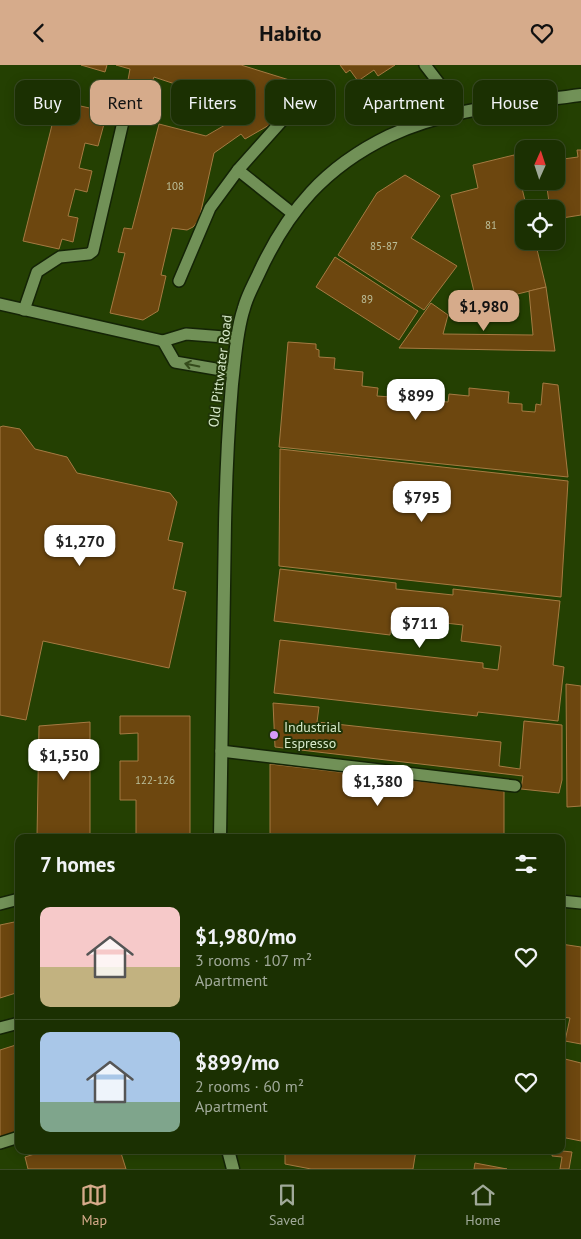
<!DOCTYPE html>
<html lang="en">
<head>
<meta charset="utf-8">
<style>
  body { margin:0; font-family:"PT Sans",sans-serif; background:#24380c; color:#f1f3f6; height:100vh; display:flex; flex-direction:column; font-size:19px; white-space:nowrap }
  * { box-sizing:border-box; margin:0 }
  p { font-size:16px; color:#a0a999 }
  .icon { flex:none; width:28px; height:28px; fill:none; stroke:currentColor; stroke-width:2; stroke-linecap:round; stroke-linejoin:round }
  .map { position:relative; flex:1; overflow:hidden }
  .side { position:absolute; left:15px; top:769px; width:550px; height:320px; display:flex; flex-direction:column; background:#1b3002; border-radius:10px; box-shadow:0 2px 12px #0003,0 0 0 1px #394b24 }
  .side>* { flex:none }
  .guide { position:absolute; left:15px; top:15px; width:551px; height:45px; display:flex; gap:10px }
  .needle { width:32px; rotate:3deg }
  .tools { position:absolute; left:515px; top:75px; display:grid; gap:10px }
  .tools a { display:grid; place-items:center; width:50px; height:50px; border-radius:10px; background:#1b3002; box-shadow:0 2px 12px #0003,0 0 0 1px #394b24; font-size:25px }
  .price { position:absolute; translate:-50% -42px; padding:0 11px; border-radius:10px; background:#fff; color:#222; font-size:16px; line-height:32px; filter:drop-shadow(0 1px 2px #0008) }
  .price::after { content:''; position:absolute; left:50%; top:30px; width:15px; height:11px; margin-left:-8px; background:inherit; clip-path:polygon(0 0,100% 0,50% 100%) }
  .price.current { background:#d6ab8b; color:#111 }
  ul { padding:0; list-style:none }
  li { display:flex; align-items:center; gap:15px; height:125px; padding:0 25px }
  li+li { border-top:1px solid #394b24 }
  li span { display:grid; place-items:center; flex:none; width:140px; height:100px; border-radius:10px; color:#555 }
  li>.icon { margin-inline-start:auto }
  span .icon { width:60px; height:60px; fill:#fffc; stroke-width:1 }
  li b { font-size:21px }
  h2 { display:flex; justify-content:space-between; align-items:center; height:60px; padding:0 25px; font-size:21px }
  .pill { padding:0 18px; border-radius:10px; background:#1b3002; box-shadow:0 2px 12px #0003,0 0 0 1px #394b24; font-size:18px; line-height:45px }
  .pill.current { background:#d6ab8b; color:#111 }
  header { display:flex; justify-content:space-between; align-items:center; height:65px; padding:0 25px; background:#d6ab8b; color:#111; font-size:22px; font-weight:700 }
  .dock { display:flex; justify-content:space-around; align-items:center; height:70px; border-top:1px solid #394b24; background:#1b3002; font-size:14px; color:#a0a999 }
  .dock a { display:grid; justify-items:center; gap:2px }
  .dock .current { color:#d6ab8b }
  .map>svg:first-child { display:block }
  .building { fill:#6d470f; stroke:#a57a42 }
  .lines { fill:none; stroke-linecap:round; stroke-linejoin:round }
  .lane-casing { stroke:#142406; stroke-width:14 }
  .secondary-casing { stroke:#142406; stroke-width:15 }
  .lane { stroke:#719157; stroke-width:11 }
  .secondary { stroke:#719157; stroke-width:12 }
  .oneway { stroke:#344b1b }
  .poi-dot { fill:#d69bfa; stroke:#1f3407; stroke-width:2 }
  .labels { text-anchor:middle; stroke-width:4; stroke-linejoin:round; paint-order:stroke }
  .number-label { font-size:11px; fill:#bdc19c }
  .street-label { font-size:14px; fill:#d8eacb; stroke:#1f3407 }
  .poi-label { font-size:14px; fill:#d8eacb; stroke:#1f3407; text-anchor:start }
</style>
</head>
<body>
<header><svg class="icon" aria-label="back" viewBox="0 0 24 24"><path d="M15 5l-7 7 7 7"/></svg>Habito<svg class="icon" aria-label="heart" viewBox="0 0 24 24"><path d="M12 20l-8-8c-3-5 5-10 8-4 3-6 11-1 8 4z"/></svg></header>
<div class="map">
<svg width="581" height="1104" viewBox="0 0 581 1104">
  <rect width="100%" height="100%" fill="#244002"/>
  <g class="building">
    <polygon points="81,0 107,0 105,7"/>
    <polygon points="116,0 241,0 299,18 293,36 278,55 245,74 241,69 214,88 199,155 193,162 187,165 172,163 161,210 166,211 158,246 143,255 110,248 125,188 118,187 124,163 132,164 159,59 206,71 244,49 235,37 198,26 197,36 174,30 178,20 154,12 150,22 128,15 130,4"/>
    <polygon points="340,0 395,0 378,11 374,5 358,16 350,5 346,8"/>
    <polygon points="58,36 94,44 91,56 104,59 98,81 85,78 79,103 92,106 87,127 75,124 68,151 78,153 73,177 62,174 59,184 23,176"/>
    <polygon points="577,85 581,85 581,150 556,154 556,144 550,144 546,116 556,116 556,95 578,92"/>
    <polygon points="514,90 527,144 524,144 524,176 535,176 546,222 477,239 451,130 478,123 473,100"/>
    <polygon points="405,110 440,131 411,173 457,201 424,245 338,190 377,128"/>
    <polygon points="335,192 418,246 399,275 316,222"/>
    <polygon points="546,222 555,286 399,283 431,238 448,250 443,269 533,270 529,226"/>
    <polygon points="288,277 316,279 316,284 319,285 319,292 335,293 334,304 363,307 362,321 378,323 377,331 391,332 391,328 396,328 396,322 437,325 436,336 448,337 449,329 469,331 469,323 509,327 508,338 522,339 522,346 535,347 536,339 541,340 543,318 558,320 568,412 279,382"/>
    <polygon points="3,361 20,364 35,384 67,392 77,408 170,428 177,437 168,475 183,478 173,524 186,527 169,603 43,576 26,655 0,650 0,362"/>
    <polygon points="280,384 568,416 561,532 279,501"/>
    <polygon points="280,504 396,518 396,524 453,530 453,524 560,536 553,600 564,602 558,656 478,647 477,651 274,628 280,575 483,598 483,603 498,605 501,581 461,576 463,560 392,552 390,570 274,556"/>
    <polygon points="566,619 581,621 581,741 567,742"/>
    <polygon points="273,638 319,642 317,657 501,677 499,701 520,704 524,656 562,660 562,715 559,728 521,724 523,711 275,682"/>
    <polygon points="120,651 190,651 190,772 136,772 136,735 120,735 120,696 138,696 138,668 120,669"/>
    <polygon points="90,657 90,772 37,772 39,661"/>
    <polygon points="270,699 504,726 504,772 270,772"/>
    <polygon points="19,856 19,927 0,933 0,860"/>
    <polygon points="561,879 581,882 581,979 565,976 570,953 561,952"/>
    <polygon points="19,979 19,1066 0,1072 0,985"/>
    <polygon points="561,993 581,998 581,1076 561,1072"/>
    <polygon points="47,1085 120,1085 126,1104 28,1104 25,1092"/>
    <polygon points="285,1085 416,1085 413,1104 311,1104 285,1099"/>
    <polygon points="553,1085 572,1087 569,1104 560,1104 562,1092 552,1091"/>
    <polygon points="475,1098 507,1104 474,1104"/>
  </g>
  <g class="lines">
    <g class="lane-casing">
      <g id="lane">
        <polyline points="425,0 461,47"/>
        <polyline points="292,148 238,105 304,31"/>
        <polyline points="179,216 210,143 238,105"/>
        <polyline points="0,239 163,276 186,269 237,273"/>
        <polyline points="24,245 37,207 60,192 89,189 93,186 126,44"/>
        <polyline points="163,276 175,297 233,307"/>
        <polyline points="221,686 515,721"/>
        <polyline points="561,836 581,838"/>
        <polyline points="0,839 19,834"/>
        <polyline points="0,963 19,958"/>
        <polyline points="0,1078 19,1072"/>
      </g>
    </g>
    <g class="secondary-casing">
      <g id="secondary">
        <path d="M 220,772 C 221,668 223,564 225,459 C 226,412 228,366 232,319 C 235,295 236,267 244,243 C 247,231 254,219 259,208 C 288,145 325,102 389,71 C 448,43 516,39 581,30"/>
        <polyline points="228,1085 233,1104"/>
      </g>
    </g>
    <use href="#lane" class="lane"/>
    <use href="#secondary" class="secondary"/>
  </g>
  <defs><path id="oneway-shaft" d="M-6 0H5M1.5-3L5.5 0L1.5 3" fill="none" stroke-width="1.6" stroke-linecap="round" stroke-linejoin="round" transform="scale(1.25)"/></defs>
  <use class="oneway" href="#oneway-shaft" transform="translate(192 300) rotate(-168)"/>
  <circle class="poi-dot" cx="274" cy="670" r="5"/>
  <g class="labels">
    <g class="number-label">
      <text x="175" y="125">108</text>
      <text x="491" y="164">81</text>
      <text x="384" y="185">85-87</text>
      <text x="367" y="238">89</text>
      <text x="155" y="719">122-126</text>
    </g>
    <g class="street-label">
      <text transform="translate(220 306) rotate(-83)" y="5">Old Pittwater Road</text>
    </g>
    <g class="poi-label">
      <text x="284" y="667">Industrial<tspan x="284" dy="16">Espresso</tspan></text>
    </g>
  </g>
</svg>
<div class="tools">
<a><svg class="needle" viewBox="-14 -14 28 28"><path d="M0-13l5 13h-10z" fill="#e53935"/><path d="M0 13l5-13h-10z" fill="#a0a999"/></svg></a>
<a><svg class="icon" aria-label="locate" viewBox="0 0 24 24"><circle cx="12" cy="12" r="6"/><path d="M12 2v4M12 18v4M2 12h4M18 12h4"/></svg></a>
</div>
<b class="price current" style="left:484px;top:267px">$1,980</b>
<b class="price" style="left:416px;top:356px">$899</b>
<b class="price" style="left:422px;top:458px">$795</b>
<b class="price" style="left:80px;top:502px">$1,270</b>
<b class="price" style="left:420px;top:584px">$711</b>
<b class="price" style="left:64px;top:716px">$1,550</b>
<b class="price" style="left:378px;top:742px">$1,380</b>
<div class="guide">
<a class="pill">Buy</a>
<a class="pill current">Rent</a>
<a class="pill">Filters</a>
<a class="pill">New</a>
<a class="pill">Apartment</a>
<a class="pill">House</a>
</div>
<section class="side">
<h2>7 homes<svg class="icon" aria-label="filters" viewBox="0 0 24 24"><path d="M4 7h16M4 17h16"/><circle cx="9" cy="7" r="2"/><circle cx="15" cy="17" r="2"/></svg></h2>
<ul>
<li><span style="background:linear-gradient(#f6c9c9 60%,#c2b280 0)"><svg class="icon" aria-label="home" viewBox="0 0 24 24"><path d="M3 11l9-7 9 7M6 9v11h12V9"/></svg></span><div><b>$1,980/mo</b><p>3 rooms · 107 m²</p><p>Apartment</p></div><svg class="icon" aria-label="heart" viewBox="0 0 24 24"><path d="M12 20l-8-8c-3-5 5-10 8-4 3-6 11-1 8 4z"/></svg></li>
<li><span style="background:linear-gradient(#a9c7e8 70%,#7fa58c 0)"><svg class="icon" aria-label="home" viewBox="0 0 24 24"><path d="M3 11l9-7 9 7M6 9v11h12V9"/></svg></span><div><b>$899/mo</b><p>2 rooms · 60 m²</p><p>Apartment</p></div><svg class="icon" aria-label="heart" viewBox="0 0 24 24"><path d="M12 20l-8-8c-3-5 5-10 8-4 3-6 11-1 8 4z"/></svg></li>
</ul>
</section>
</div>
<nav class="dock">
<a class="current"><svg class="icon" aria-label="map" viewBox="0 0 24 24"><path d="M3 6l6-2 6 2 6-2v14l-6 2-6-2-6 2zM9 4v14M15 6v14"/></svg>Map</a>
<a><svg class="icon" aria-label="saved" viewBox="0 0 24 24"><path d="M7 4h10v16l-5-4-5 4z"/></svg>Saved</a>
<a><svg class="icon" aria-label="home" viewBox="0 0 24 24"><path d="M3 11l9-7 9 7M6 9v11h12V9"/></svg>Home</a>
</nav>
</body>
</html>
